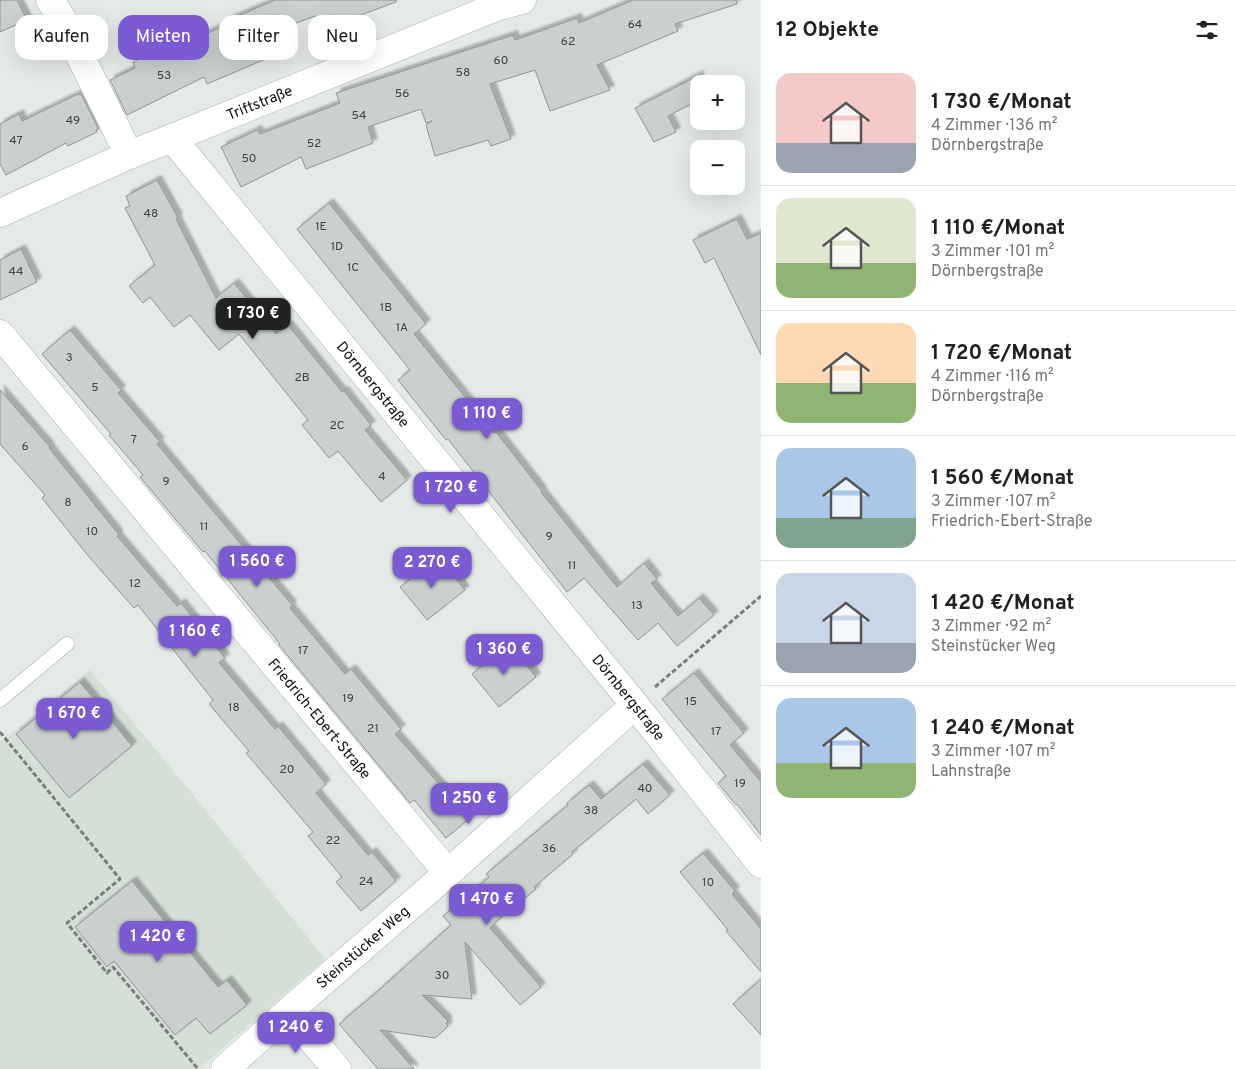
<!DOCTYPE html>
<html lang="de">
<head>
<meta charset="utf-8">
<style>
  body { margin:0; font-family:Overpass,sans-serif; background:#f6f6f6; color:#202124; height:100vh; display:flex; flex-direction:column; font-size:19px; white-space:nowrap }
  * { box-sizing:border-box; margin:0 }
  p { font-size:16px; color:#757577 }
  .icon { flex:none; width:28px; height:28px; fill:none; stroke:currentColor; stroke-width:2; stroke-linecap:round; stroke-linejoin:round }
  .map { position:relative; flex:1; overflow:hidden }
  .sheet { display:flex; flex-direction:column; background:#fff; width:475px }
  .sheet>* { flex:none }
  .guide { position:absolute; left:15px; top:15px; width:475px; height:45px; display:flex; gap:10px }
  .fabs { position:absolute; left:690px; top:75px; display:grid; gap:10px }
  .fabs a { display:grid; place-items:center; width:55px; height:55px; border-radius:10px; background:#fff; box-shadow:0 5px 20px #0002; font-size:25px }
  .price { position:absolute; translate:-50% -42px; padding:0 11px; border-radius:10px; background:#7b5ad4; color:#fff; font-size:16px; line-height:32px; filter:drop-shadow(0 1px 2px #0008) }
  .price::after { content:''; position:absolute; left:50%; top:30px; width:15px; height:11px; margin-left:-8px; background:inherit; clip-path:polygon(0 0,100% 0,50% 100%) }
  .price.selected { background:#222; color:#fff }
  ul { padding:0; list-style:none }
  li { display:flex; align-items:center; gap:15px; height:125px; padding:0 15px }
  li+li { border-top:1px solid #e0e0e0 }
  li span { display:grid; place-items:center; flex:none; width:140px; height:100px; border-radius:15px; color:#555 }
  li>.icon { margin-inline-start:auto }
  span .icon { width:60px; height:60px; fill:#fffc; stroke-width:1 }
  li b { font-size:21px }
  h2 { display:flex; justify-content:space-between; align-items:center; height:60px; padding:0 15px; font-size:21px }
  .pill { padding:0 18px; border-radius:15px; background:#fff; box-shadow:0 5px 20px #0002; font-size:18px; line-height:45px }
  .pill.selected { background:#7b5ad4; color:#fff }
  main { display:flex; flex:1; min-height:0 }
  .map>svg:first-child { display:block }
  .built { fill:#d3dfd7 }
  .building { fill:#c9d0ce; stroke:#8f9594; filter:url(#shadow) }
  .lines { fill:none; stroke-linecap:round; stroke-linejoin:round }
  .lane-casing { stroke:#abb0ac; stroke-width:15 }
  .street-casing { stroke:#abb0ac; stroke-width:29 }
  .path { stroke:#797d7b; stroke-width:3; stroke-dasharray:5 2.5; stroke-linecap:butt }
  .lane { stroke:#fff; stroke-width:14 }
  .street { stroke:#fff; stroke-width:28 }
  .labels { text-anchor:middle; stroke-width:4; stroke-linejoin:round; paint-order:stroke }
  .number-label { font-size:12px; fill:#3e4240 }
  .street-label { font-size:15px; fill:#101211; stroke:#fff }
</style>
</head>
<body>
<main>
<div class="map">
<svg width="761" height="1069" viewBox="0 0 761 1069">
  <defs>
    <filter id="shadow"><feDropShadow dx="4.5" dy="-4.5" stdDeviation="1" flood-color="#0004"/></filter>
  </defs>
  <rect width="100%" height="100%" fill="#e4eae6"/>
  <polygon class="built" points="90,670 199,802 325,959 199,1069 0,1069 0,740 2,741"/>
  <g class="building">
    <polygon points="0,0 17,0 27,20 0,32"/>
    <polygon points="275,0 396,0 396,2 350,19 351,21 321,32 315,16 267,34 275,55 207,84 204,77 127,115 110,80 135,68 133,62 174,43 176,47 226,25 224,22"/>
    <polygon points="633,0 736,0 737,4 675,24 678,31 597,65 610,90 550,111 535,70 490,84 511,139 491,146 488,140 435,156 426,125 432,121 426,123 421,109 368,127 373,143 306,169 301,157 241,187 221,147 257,130 260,134 340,103 336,93 513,35 515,40 577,18 579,23"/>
    <polygon points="699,75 699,100 668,116 676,132 654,142 635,108"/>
    <polygon points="78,94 79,95 81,94 98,128 96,130 97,132 68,146 66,143 6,175 0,164 0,124 19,114 22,121"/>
    <polygon points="157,180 178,218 176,219 216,298 234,283 276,334 288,325 342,392 344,391 371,425 365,430 407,480 381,502 338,451 329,458 302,425 308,420 239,334 219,350 190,315 174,327 150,297 143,303 129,286 155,265 125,208 130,206 126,196"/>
    <polygon points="329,203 426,324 414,334 494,433 496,432 542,491 541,492 617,587 644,563 657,579 651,583 678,616 699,598 714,615 677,646 658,623 638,640 584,578 567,592 448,439 446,440 398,380 410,370 297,229"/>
    <polygon points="737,219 747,239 761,233 761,355 714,258 705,263 693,240"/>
    <polygon points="21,249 37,282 0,300 0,260"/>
    <polygon points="70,330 121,390 118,393 160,442 157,444 292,605 290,608 345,674 351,669 401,729 395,734 447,793 454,788 475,814 446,838 414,800 410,803 279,645 280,644 205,551 203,552 140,477 143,475 109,435 111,434 42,354"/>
    <polygon points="0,390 50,447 49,448 119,535 117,536 177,606 181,603 225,658 219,663 275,729 278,726 326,784 316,793 368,855 372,852 396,881 361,911 336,882 342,877 308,836 313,832 246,753 249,751 209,704 213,700 138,605 134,608 90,558 42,498 45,495 0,444"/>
    <polygon points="438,557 465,590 427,620 400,587"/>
    <polygon points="509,644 536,677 499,707 472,674"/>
    <polygon points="694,673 744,733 730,745 761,782 761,835 737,804 736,805 718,783 726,776 662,699"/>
    <polygon points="80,682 132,746 69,798 16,734"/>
    <polygon points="643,764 670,795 648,814 636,799 572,852 573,854 534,887 536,889 493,924 494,924 490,928 541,987 520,1005 465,942 472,999 422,995 448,1021 446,1023 448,1026 435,1038 380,1030 414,1069 378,1069 339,1024 378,991 451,925 443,916 489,877 486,874 568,805 567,803 589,785 601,799"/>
    <polygon points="703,853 735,891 732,894 761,929 761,972 726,931 728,930 680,872"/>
    <polygon points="132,881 218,987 227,980 247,1005 210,1034 196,1018 175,1035 114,961 107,967 75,927"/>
    <polygon points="761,979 761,1035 733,1004"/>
  </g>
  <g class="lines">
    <g class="lane-casing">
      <polyline id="lane" points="0,700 67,644"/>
    </g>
    <g class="street-casing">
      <g id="street">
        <polyline points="50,0 62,19 129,155"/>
        <path id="s1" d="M 172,138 L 635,705 L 761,864"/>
        <path id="s2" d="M 0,213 L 129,155 L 172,138 L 496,7 L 522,0"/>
        <path id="s3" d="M 0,334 L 448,873"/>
        <polyline points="288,1012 337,1069"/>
        <path id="s4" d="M 225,1069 L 288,1012 L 448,873 L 635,705"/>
      </g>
    </g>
    <g class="path">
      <polyline points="655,687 761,596"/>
      <polyline points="0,732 120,879 67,923 107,973 113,967 198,1069"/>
    </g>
    <use href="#lane" class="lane"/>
    <use href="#street" class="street"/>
  </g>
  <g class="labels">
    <g class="number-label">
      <text x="635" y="28">64</text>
      <text x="568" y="45">62</text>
      <text x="501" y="64">60</text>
      <text x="463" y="76">58</text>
      <text x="164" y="79">53</text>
      <text x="402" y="97">56</text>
      <text x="359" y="119">54</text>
      <text x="73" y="124">49</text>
      <text x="16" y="144">47</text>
      <text x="314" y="147">52</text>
      <text x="249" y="162">50</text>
      <text x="151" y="217">48</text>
      <text x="321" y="230">1E</text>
      <text x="337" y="250">1D</text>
      <text x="353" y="271">1C</text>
      <text x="16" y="275">44</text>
      <text x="386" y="311">1B</text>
      <text x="402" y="331">1A</text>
      <text x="69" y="361">3</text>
      <text x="302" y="381">2B</text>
      <text x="95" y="391">5</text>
      <text x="337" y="429">2C</text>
      <text x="134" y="443">7</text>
      <text x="25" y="450">6</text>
      <text x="382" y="480">4</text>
      <text x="166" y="485">9</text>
      <text x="68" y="506">8</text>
      <text x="204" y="530">11</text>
      <text x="92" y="535">10</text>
      <text x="549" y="540">9</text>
      <text x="572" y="569">11</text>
      <text x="135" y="587">12</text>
      <text x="637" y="609">13</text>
      <text x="303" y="654">17</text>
      <text x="348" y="702">19</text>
      <text x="691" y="705">15</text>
      <text x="234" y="711">18</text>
      <text x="373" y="732">21</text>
      <text x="716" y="735">17</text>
      <text x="287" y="773">20</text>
      <text x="740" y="787">19</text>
      <text x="645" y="792">40</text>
      <text x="591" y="814">38</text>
      <text x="333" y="844">22</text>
      <text x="549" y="852">36</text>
      <text x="366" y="885">24</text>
      <text x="708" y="886">10</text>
      <text x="442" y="979">30</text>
    </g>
    <g class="street-label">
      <text dy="5" stroke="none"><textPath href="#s2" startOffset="282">Triftstraße</textPath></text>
      <text dy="5" stroke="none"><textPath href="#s1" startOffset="318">Dörnbergstraße</textPath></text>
      <text dy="5" stroke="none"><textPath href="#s1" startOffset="722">Dörnbergstraße</textPath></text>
      <text dy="5" stroke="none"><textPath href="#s3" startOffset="500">Friedrich-Ebert-Straße</textPath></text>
      <text dy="5" stroke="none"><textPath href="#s4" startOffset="184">Steinstücker Weg</textPath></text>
    </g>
  </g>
</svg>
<div class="fabs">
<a>+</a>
<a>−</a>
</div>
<b class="price selected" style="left:253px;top:340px">1 730 €</b>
<b class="price" style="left:487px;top:440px">1 110 €</b>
<b class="price" style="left:451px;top:514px">1 720 €</b>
<b class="price" style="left:257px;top:588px">1 560 €</b>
<b class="price" style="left:432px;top:589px">2 270 €</b>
<b class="price" style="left:195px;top:658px">1 160 €</b>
<b class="price" style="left:504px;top:676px">1 360 €</b>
<b class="price" style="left:74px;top:740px">1 670 €</b>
<b class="price" style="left:469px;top:825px">1 250 €</b>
<b class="price" style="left:487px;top:926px">1 470 €</b>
<b class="price" style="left:158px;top:963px">1 420 €</b>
<b class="price" style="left:296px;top:1054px">1 240 €</b>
<div class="guide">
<a class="pill">Kaufen</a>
<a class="pill selected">Mieten</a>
<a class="pill">Filter</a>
<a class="pill">Neu</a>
</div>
</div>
<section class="sheet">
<h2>12 Objekte<svg class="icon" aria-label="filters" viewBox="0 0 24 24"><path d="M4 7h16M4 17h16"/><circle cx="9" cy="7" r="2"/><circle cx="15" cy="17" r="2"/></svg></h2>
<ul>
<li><span style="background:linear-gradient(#f6c9c9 70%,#9aa5b1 0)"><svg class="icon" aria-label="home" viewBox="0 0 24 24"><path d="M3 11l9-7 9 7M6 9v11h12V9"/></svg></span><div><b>1 730 €/Monat</b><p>4 Zimmer · 136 m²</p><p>Dörnbergstraße</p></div></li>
<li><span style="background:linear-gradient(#dfe7d0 65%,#8fb573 0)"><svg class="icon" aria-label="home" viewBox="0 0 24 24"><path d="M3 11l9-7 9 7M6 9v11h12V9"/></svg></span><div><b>1 110 €/Monat</b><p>3 Zimmer · 101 m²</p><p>Dörnbergstraße</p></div></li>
<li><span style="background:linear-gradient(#ffd9b3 60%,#8fb573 0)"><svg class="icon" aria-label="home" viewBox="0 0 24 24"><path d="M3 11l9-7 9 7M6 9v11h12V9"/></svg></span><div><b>1 720 €/Monat</b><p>4 Zimmer · 116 m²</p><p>Dörnbergstraße</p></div></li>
<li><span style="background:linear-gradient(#a9c7e8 70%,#7fa58c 0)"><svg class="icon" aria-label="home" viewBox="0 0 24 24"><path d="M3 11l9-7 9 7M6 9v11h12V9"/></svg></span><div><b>1 560 €/Monat</b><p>3 Zimmer · 107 m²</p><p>Friedrich-Ebert-Straße</p></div></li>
<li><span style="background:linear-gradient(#c9d6e8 70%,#9aa5b1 0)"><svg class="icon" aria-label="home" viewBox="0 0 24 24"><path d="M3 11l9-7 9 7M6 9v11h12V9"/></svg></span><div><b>1 420 €/Monat</b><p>3 Zimmer · 92 m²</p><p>Steinstücker Weg</p></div></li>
<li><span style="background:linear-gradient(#a9c7e8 65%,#8fb573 0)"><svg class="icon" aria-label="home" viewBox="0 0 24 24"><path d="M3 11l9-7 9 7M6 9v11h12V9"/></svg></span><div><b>1 240 €/Monat</b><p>3 Zimmer · 107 m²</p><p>Lahnstraße</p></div></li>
</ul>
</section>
</main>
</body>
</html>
